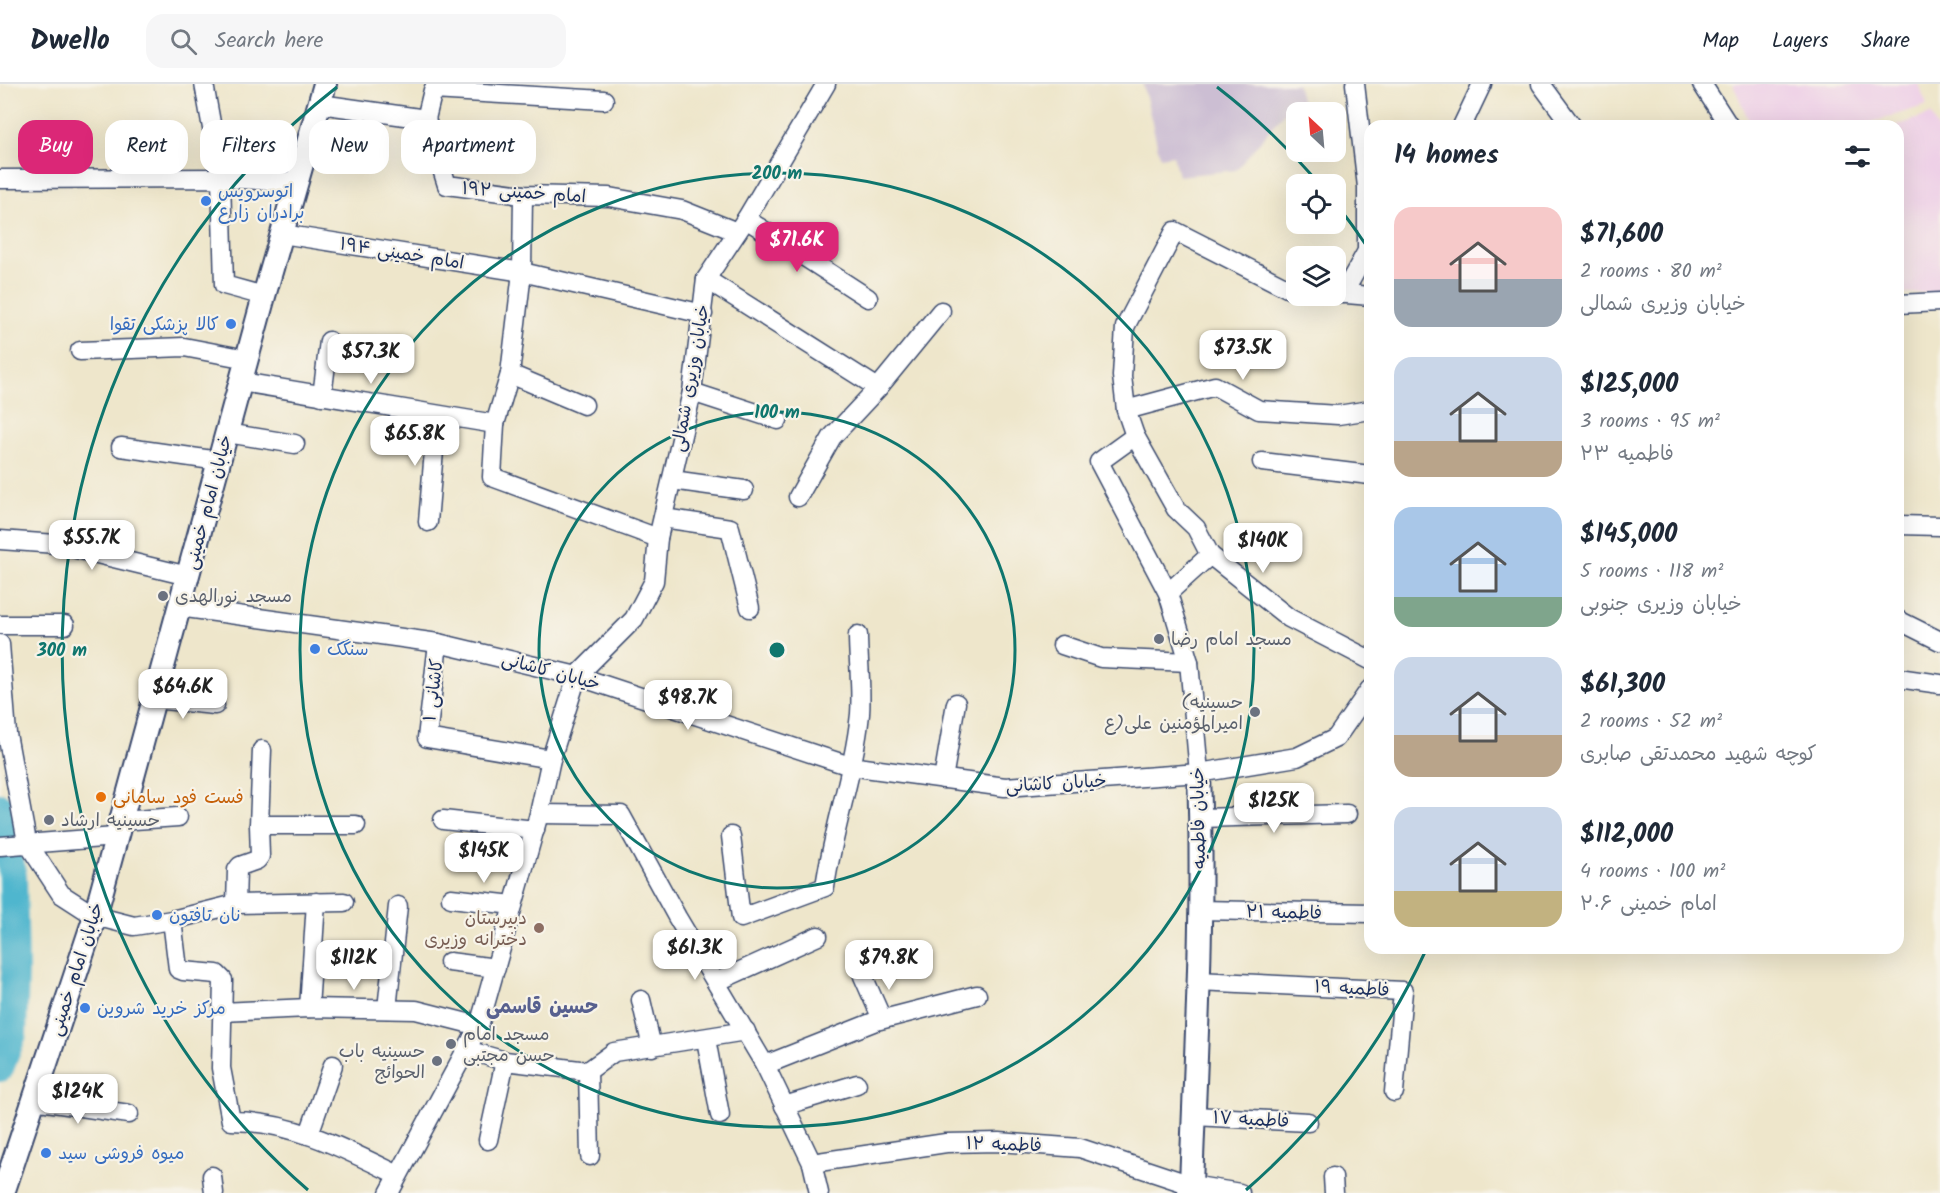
<!DOCTYPE html>
<html lang="en">
<head>
<meta charset="utf-8">
<style>
  body { margin:0; font-family:Kalam,"Playpen Sans Arabic",sans-serif; background:#f6f6f7; color:#1f2937; height:100vh; display:flex; flex-direction:column; font-size:22px; white-space:nowrap }
  * { box-sizing:border-box; margin:0 }
  p { font-size:20px; color:#747a83 }
  .icon { flex:none; width:33px; height:33px; fill:none; stroke:currentColor; stroke-width:2; stroke-linecap:round; stroke-linejoin:round }
  .map { position:relative; flex:1; overflow:hidden }
  .side { position:absolute; left:1364px; top:36px; width:540px; height:834px; display:flex; flex-direction:column; background:#fff; border-radius:18px; box-shadow:0 6px 24px #0002 }
  .side>* { flex:none }
  .top-card { position:absolute; left:18px; top:36px; width:570px; height:54px; display:flex; gap:12px }
  .needle { width:39px; rotate:334deg }
  .fabs { position:absolute; left:1286px; top:18px; display:grid; gap:12px }
  .fabs a { display:grid; place-items:center; width:60px; height:60px; border-radius:12px; background:#fff; box-shadow:0 6px 24px #0002; font-size:30px }
  .price { position:absolute; translate:-50% -51px; padding:0 14px; border-radius:12px; background:#fff; color:#222; font-size:20px; line-height:39px; filter:drop-shadow(0 2px 3px #0008) }
  .price::after { content:''; position:absolute; left:50%; top:36px; width:18px; height:14px; margin-left:-9px; background:inherit; clip-path:polygon(0 0,100% 0,50% 100%) }
  .price.selected { background:#db2777; color:#fff }
  ul { padding:0; list-style:none }
  li { display:flex; align-items:center; gap:18px; height:150px; padding:0 30px }
  li span { display:grid; place-items:center; flex:none; width:168px; height:120px; border-radius:18px; color:#555 }
  li>.icon { margin-inline-start:auto }
  span .icon { width:72px; height:72px; fill:#fffc; stroke-width:1 }
  li b { font-size:26px }
  h2 { display:flex; justify-content:space-between; align-items:center; height:72px; padding:0 30px; font-size:26px }
  .chip { padding:0 21px; border-radius:18px; background:#fff; box-shadow:0 6px 24px #0002; font-size:21px; line-height:54px }
  .chip.selected { background:#db2777; color:#fff }
  header { display:flex; align-items:center; gap:36px; box-sizing:border-box; height:84px; padding:0 30px; background:#fff; border-bottom:2px solid #e0e1e3 }
  header strong { font-size:28px }
  nav { display:flex; gap:33px; margin-inline-start:auto; font-size:21px }
  .search { width:420px; height:54px; background:#f6f6f7; display:flex; align-items:center; gap:15px; box-sizing:border-box; padding:0 21px; border-radius:18px; color:#747a83; font-size:22px }
  .map>svg:first-child { display:block }
  .built { fill:#eed0e7 }
  .industrial { fill:#ccbed3 }
  .lines { fill:none; stroke-linecap:round; stroke-linejoin:round }
  .river { stroke:#50b6ce; stroke-width:28 }
  .minor-casing { stroke:#3b4a6e; stroke-width:21 }
  .major-casing { stroke:#3b4a6e; stroke-width:26 }
  .minor { stroke:#fff; stroke-width:18 }
  .major { stroke:#fff; stroke-width:22 }
  .ring { fill:none; stroke:#0f766e; stroke-width:3 }
  .shop-dot { fill:#3f7fe0; stroke:#f7f3e8; stroke-width:2 }
  .worship-dot { fill:#6b7280; stroke:#f7f3e8; stroke-width:2 }
  .food-dot { fill:#e8710a; stroke:#f7f3e8; stroke-width:2 }
  .education-dot { fill:#8d6e63; stroke:#f7f3e8; stroke-width:2 }
  .labels { text-anchor:middle; stroke-width:4.5; stroke-linejoin:round; paint-order:stroke }
  .shop-label { font-size:18px; fill:#366cbe; stroke:#f7f3e8; text-anchor:start }
  .street-label { font-size:18px; fill:#1b2f5e; stroke:#f7f3e8 }
  .worship-label { font-size:18px; fill:#5b616d; stroke:#f7f3e8; text-anchor:start }
  .food-label { font-size:18px; fill:#c56008; stroke:#f7f3e8; text-anchor:start }
  .education-label { font-size:18px; fill:#785e54; stroke:#f7f3e8; text-anchor:end }
  .neighbourhood-label { font-size:20px; font-weight:bold; fill:#57608f; stroke:#f7f3e8 }
  .centre { fill:#0f766e; stroke:#f7f3e8; stroke-width:3 }
  .ring-label { font-size:18px; text-anchor:middle; font-weight:bold; fill:#0f766e; stroke:#f7f3e8; stroke-width:4.5; stroke-linejoin:round; paint-order:stroke }
</style>
</head>
<body>
<header>
<strong>Dwello</strong>
<div class="search"><svg class="icon" aria-label="search" viewBox="0 0 24 24"><circle cx="10" cy="10" r="6"/><path d="M15 15l6 6"/></svg>Search here</div>
<nav><a>Map</a><a>Layers</a><a>Share</a></nav>
</header>
<div class="map">
<svg width="1940" height="1109" viewBox="0 0 1940 1109">
  <rect width="100%" height="100%" fill="#f7f3e8"/>
  <filter id="ink" filterUnits="userSpaceOnUse"><feTurbulence type="fractalNoise" baseFrequency=".0167" numOctaves="2"/><feDisplacementMap in="SourceGraphic" scale="12" xChannelSelector="R" yChannelSelector="G"/><feConvolveMatrix kernelMatrix="1 2 1 2 8 2 1 2 1" color-interpolation-filters="sRGB"/></filter>
  <filter id="wash" filterUnits="userSpaceOnUse"><feTurbulence type="fractalNoise" baseFrequency=".008" numOctaves="4" result="noise"/><feDisplacementMap in="SourceGraphic" scale="24" xChannelSelector="R" yChannelSelector="G"/><feGaussianBlur stdDeviation="1.35" result="paint"/><feColorMatrix in="noise" values="0 0 0 0 0 0 0 0 0 0 0 0 0 0 0 0 0 1.4 0 .05"/><feComposite in="paint" operator="in"/></filter>
  <g filter="url(#wash)">
    <rect width="100%" height="100%" fill="#eee6cb"/>
    <g class="built">
      <polygon points="1733,0 1918,0 1927,21 1860,42 1751,42"/>
      <polygon points="1931,30 1940,50 1940,208 1898,210 1898,42 1896,42"/>
    </g>
    <polygon class="industrial" points="1143,0 1297,0 1302,18 1284,29 1236,86 1178,92 1173,71 1160,73"/>
    <g class="lines">
      <polyline class="river" points="0,723 13,793 15,886 13,950 0,984"/>
    </g>
  </g>
  <g filter="url(#ink)">
    <g class="lines">
      <g class="minor-casing">
        <g id="minor">
          <polyline points="204,0 221,94 224,201 264,212"/>
          <polyline points="1541,0 1572,42"/>
          <polyline points="1702,0 1729,42"/>
          <polyline points="320,20 426,35 447,101 523,111 609,113 682,126 737,148"/>
          <polyline points="426,35 433,6 604,16"/>
          <polyline points="1462,42 1482,0"/>
          <polyline points="0,95 221,94 297,98"/>
          <polyline points="523,111 522,188 510,290 495,340 492,393 658,454"/>
          <polyline points="746,135 868,214"/>
          <polyline points="282,150 522,188 703,230"/>
          <polyline points="706,195 878,304"/>
          <polyline points="1335,209 1370,212"/>
          <polyline points="1343,210 1367,167 1367,103 1355,0"/>
          <polyline points="1898,220 1940,218"/>
          <polyline points="80,267 184,263 247,275"/>
          <polyline points="510,290 584,321"/>
          <polyline points="241,298 495,340"/>
          <polyline points="692,308 778,336"/>
          <polyline points="322,312 329,257"/>
          <polyline points="1126,326 1215,302 1259,326 1338,331 1370,326"/>
          <polyline points="227,349 295,360"/>
          <polyline points="1135,352 1099,378 1168,509 1189,578 1199,689"/>
          <polyline points="121,363 219,377"/>
          <polyline points="1262,378 1370,391"/>
          <polyline points="672,396 744,406"/>
          <polyline points="798,413 832,353 878,304 941,227"/>
          <polyline points="663,434 730,444 750,524"/>
          <polyline points="428,438 437,331"/>
          <polyline points="1898,441 1940,442"/>
          <polyline points="0,456 56,460 188,492"/>
          <polyline points="1210,471 1196,444 1176,425 1135,352 1126,326 1122,292 1125,243 1175,147 1289,205 1296,206"/>
          <polyline points="1168,509 1210,471 1289,534 1370,576"/>
          <polyline points="179,523 438,559 577,592 850,682 1005,703 1199,689 1297,673 1336,654 1370,605"/>
          <polyline points="1898,536 1940,557"/>
          <polyline points="0,541 65,541"/>
          <polyline points="438,559 427,654 551,675"/>
          <polyline points="0,560 7,650 27,758 61,810 95,832 134,842 172,836 236,820 344,818"/>
          <polyline points="1062,561 1101,574 1189,578"/>
          <polyline points="1898,594 1940,600"/>
          <polyline points="154,615 215,621"/>
          <polyline points="943,695 956,619"/>
          <polyline points="539,730 621,731 677,833 765,981 812,1079 819,1109"/>
          <polyline points="1201,734 1347,730"/>
          <polyline points="443,736 535,746"/>
          <polyline points="120,737 178,733"/>
          <polyline points="259,741 356,741"/>
          <path d="M 731,752 L 741,834 L 825,803 C 833,745 854,688 860,630 C 862,604 858,576 858,551"/>
          <polyline points="0,762 115,753"/>
          <polyline points="451,814 513,821"/>
          <polyline points="236,820 237,786 240,782 257,776 260,772 259,741 262,666"/>
          <polyline points="1199,826 1370,829"/>
          <path d="M 172,836 L 178,885 L 183,887 L 217,890 L 223,896 L 221,984 L 231,1037 C 292,1037 345,1065 398,1091"/>
          <polyline points="449,878 496,884"/>
          <polyline points="863,892 882,935"/>
          <polyline points="1198,897 1403,907 1394,1008"/>
          <polyline points="716,898 818,852"/>
          <polyline points="641,916 652,963"/>
          <polyline points="309,924 316,818"/>
          <polyline points="387,925 398,822"/>
          <polyline points="222,928 309,924 416,926 479,942"/>
          <polyline points="706,955 720,1031"/>
          <polyline points="467,966 505,977 588,987 614,968 746,947"/>
          <polyline points="765,981 876,937 977,911"/>
          <polyline points="588,987 590,1072"/>
          <polyline points="33,1016 129,1030"/>
          <polyline points="784,1022 857,1000"/>
          <polyline points="1194,1032 1308,1038"/>
          <polyline points="309,1050 333,981"/>
          <polyline points="488,1056 505,977"/>
          <polyline points="812,1079 946,1059 999,1058 1080,1064 1191,1101 1240,1109"/>
          <polyline points="212,1092 214,1109"/>
          <polyline points="1333,1093 1334,1109"/>
          <polyline points="389,1109 479,942 539,730 551,675 577,592 634,535 654,497 658,454 692,308 706,195 746,135 826,0"/>
        </g>
      </g>
      <g class="major-casing">
        <g id="major">
          <polyline points="3,1109 95,832 264,212 325,0"/>
          <path d="M 1189,1109 L 1191,1101 C 1196,964 1204,826 1199,689"/>
        </g>
      </g>
      <use href="#minor" class="minor"/>
      <use href="#major" class="major"/>
    </g>
  </g>
  <g class="ring">
    <circle cx="777" cy="566" r="238"/>
    <circle cx="777" cy="566" r="477"/>
    <path d="M1425 868A715 715 0 0 1 1246 1106M308 1106A715 715 0 0 1 337 3M1217 3A715 715 0 0 1 1317 97M1337 121A715 715 0 0 1 1366 161"/>
  </g>
  <g class="shop-dot">
    <circle cx="206" cy="117" r="6"/>
    <circle cx="231" cy="240" r="6"/>
    <circle cx="315" cy="565" r="6"/>
    <circle cx="157" cy="831" r="6"/>
    <circle cx="85" cy="924" r="6"/>
    <circle cx="46" cy="1069" r="6"/>
  </g>
  <g class="worship-dot">
    <circle cx="163" cy="512" r="6"/>
    <circle cx="1159" cy="555" r="6"/>
    <circle cx="1255" cy="628" r="6"/>
    <circle cx="49" cy="736" r="6"/>
    <circle cx="451" cy="960" r="6"/>
    <circle cx="437" cy="977" r="6"/>
  </g>
  <circle class="food-dot" cx="101" cy="713" r="6"/>
  <circle class="education-dot" cx="539" cy="844" r="6"/>
  <g class="labels">
    <g class="shop-label">
      <text x="218" y="113">اتوسرویس<tspan x="218" dy="21">برادران زارع</tspan></text>
      <text x="219" y="246" text-anchor="end">کالا پزشکی تقوا</text>
      <text x="327" y="571">سنگک</text>
      <text x="169" y="837">نان تافتون</text>
      <text x="97" y="930">مرکز خرید شروین</text>
      <text x="58" y="1075">میوه فروشی سید</text>
    </g>
    <g class="street-label">
      <text transform="translate(524 108) rotate(4)" y="6">امام خمینی ۱۹۲</text>
      <text transform="translate(402 169) rotate(9)" y="6">امام خمینی ۱۹۴</text>
      <text transform="translate(690 294) rotate(-80)" y="6">خیابان وزیری شمالی</text>
      <text transform="translate(208 418) rotate(-75)" y="6">خیابان امام خمینی</text>
      <text transform="translate(551 587) rotate(15)" y="6">خیابان کاشانی</text>
      <text transform="translate(433 606) rotate(-83)" y="6">کاشانی ۱</text>
      <text transform="translate(1056 699) rotate(-3)" y="6">خیابان کاشانی</text>
      <text transform="translate(1198 734) rotate(-91)" y="6">خیابان فاطمیه</text>
      <text transform="translate(1284 828) rotate(1)" y="6">فاطمیه ۲۱</text>
      <text transform="translate(76 885) rotate(-72)" y="6">خیابان امام خمینی</text>
      <text transform="translate(1352 904) rotate(3)" y="6">فاطمیه ۱۹</text>
      <text transform="translate(1251 1035) rotate(3)" y="6">فاطمیه ۱۷</text>
      <text transform="translate(1004 1060) rotate(2)" y="6">فاطمیه ۱۲</text>
    </g>
    <g class="worship-label">
      <text x="175" y="518">مسجد نورالهدی</text>
      <text x="1171" y="561">مسجد امام رضا</text>
      <text x="1243" y="624" text-anchor="end">(حسینیه<tspan x="1243" dy="21">امیرالمؤمنین علی(ع</tspan></text>
      <text x="61" y="742">حسینیه ارشاد</text>
      <text x="463" y="956">مسجد امام<tspan x="463" dy="21">حسن مجتبی</tspan></text>
      <text x="425" y="973" text-anchor="end">حسینیه باب<tspan x="425" dy="21">الحوائج</tspan></text>
    </g>
    <g class="food-label">
      <text x="113" y="719">فست فود سامانی</text>
    </g>
    <g class="education-label">
      <text x="527" y="840">دبیرستان<tspan x="527" dy="21">دخترانه وزیری</tspan></text>
    </g>
    <g class="neighbourhood-label">
      <text x="542" y="929">حسین قاسمی</text>
    </g>
  </g>
  <circle cx="777" cy="566" r="9" class="centre"/>
  <g class="ring-label">
    <text x="777" y="95">200 m</text>
    <text x="777" y="334">100 m</text>
    <text x="62" y="572">300 m</text>
  </g>
</svg>
<div class="fabs">
<a><svg class="needle" viewBox="-14 -14 28 28"><path d="M0-13l5 13h-10z" fill="#e53935"/><path d="M0 13l5-13h-10z" fill="#747a83"/></svg></a>
<a><svg class="icon" aria-label="locate" viewBox="0 0 24 24"><circle cx="12" cy="12" r="6"/><path d="M12 2v4M12 18v4M2 12h4M18 12h4"/></svg></a>
<a><svg class="icon" aria-label="layers" viewBox="0 0 24 24"><path d="M12 4l9 5-9 5-9-5zM3 14l9 5 9-5"/></svg></a>
</div>
<b class="price selected" style="left:797px;top:189px">$71.6K</b>
<b class="price" style="left:1243px;top:297px">$73.5K</b>
<b class="price" style="left:371px;top:301px">$57.3K</b>
<b class="price" style="left:415px;top:383px">$65.8K</b>
<b class="price" style="left:92px;top:487px">$55.7K</b>
<b class="price" style="left:1263px;top:490px">$140K</b>
<b class="price" style="left:183px;top:636px">$64.6K</b>
<b class="price" style="left:688px;top:647px">$98.7K</b>
<b class="price" style="left:1274px;top:750px">$125K</b>
<b class="price" style="left:484px;top:800px">$145K</b>
<b class="price" style="left:695px;top:897px">$61.3K</b>
<b class="price" style="left:354px;top:907px">$112K</b>
<b class="price" style="left:889px;top:907px">$79.8K</b>
<b class="price" style="left:78px;top:1041px">$124K</b>
<div class="top-card">
<a class="chip selected">Buy</a>
<a class="chip">Rent</a>
<a class="chip">Filters</a>
<a class="chip">New</a>
<a class="chip">Apartment</a>
</div>
<section class="side">
<h2>14 homes<svg class="icon" aria-label="filters" viewBox="0 0 24 24"><path d="M4 7h16M4 17h16"/><circle cx="9" cy="7" r="2"/><circle cx="15" cy="17" r="2"/></svg></h2>
<ul>
<li><span style="background:linear-gradient(#f6c9c9 60%,#9aa5b1 0)"><svg class="icon" aria-label="home" viewBox="0 0 24 24"><path d="M3 11l9-7 9 7M6 9v11h12V9"/></svg></span><div><b>$71,600</b><p>2 rooms · 80 m²</p><p>خیابان وزیری شمالی</p></div></li>
<li><span style="background:linear-gradient(#c9d6e8 70%,#b9a48a 0)"><svg class="icon" aria-label="home" viewBox="0 0 24 24"><path d="M3 11l9-7 9 7M6 9v11h12V9"/></svg></span><div><b>$125,000</b><p>3 rooms · 95 m²</p><p>فاطمیه ۲۳</p></div></li>
<li><span style="background:linear-gradient(#a9c7e8 75%,#7fa58c 0)"><svg class="icon" aria-label="home" viewBox="0 0 24 24"><path d="M3 11l9-7 9 7M6 9v11h12V9"/></svg></span><div><b>$145,000</b><p>5 rooms · 118 m²</p><p>خیابان وزیری جنوبی</p></div></li>
<li><span style="background:linear-gradient(#c9d6e8 65%,#b9a48a 0)"><svg class="icon" aria-label="home" viewBox="0 0 24 24"><path d="M3 11l9-7 9 7M6 9v11h12V9"/></svg></span><div><b>$61,300</b><p>2 rooms · 52 m²</p><p>کوچه شهید محمدتقی صابری</p></div></li>
<li><span style="background:linear-gradient(#c9d6e8 70%,#c2b280 0)"><svg class="icon" aria-label="home" viewBox="0 0 24 24"><path d="M3 11l9-7 9 7M6 9v11h12V9"/></svg></span><div><b>$112,000</b><p>4 rooms · 100 m²</p><p>امام خمینی ۲۰۶</p></div></li>
</ul>
</section>
</div>
</body>
</html>
